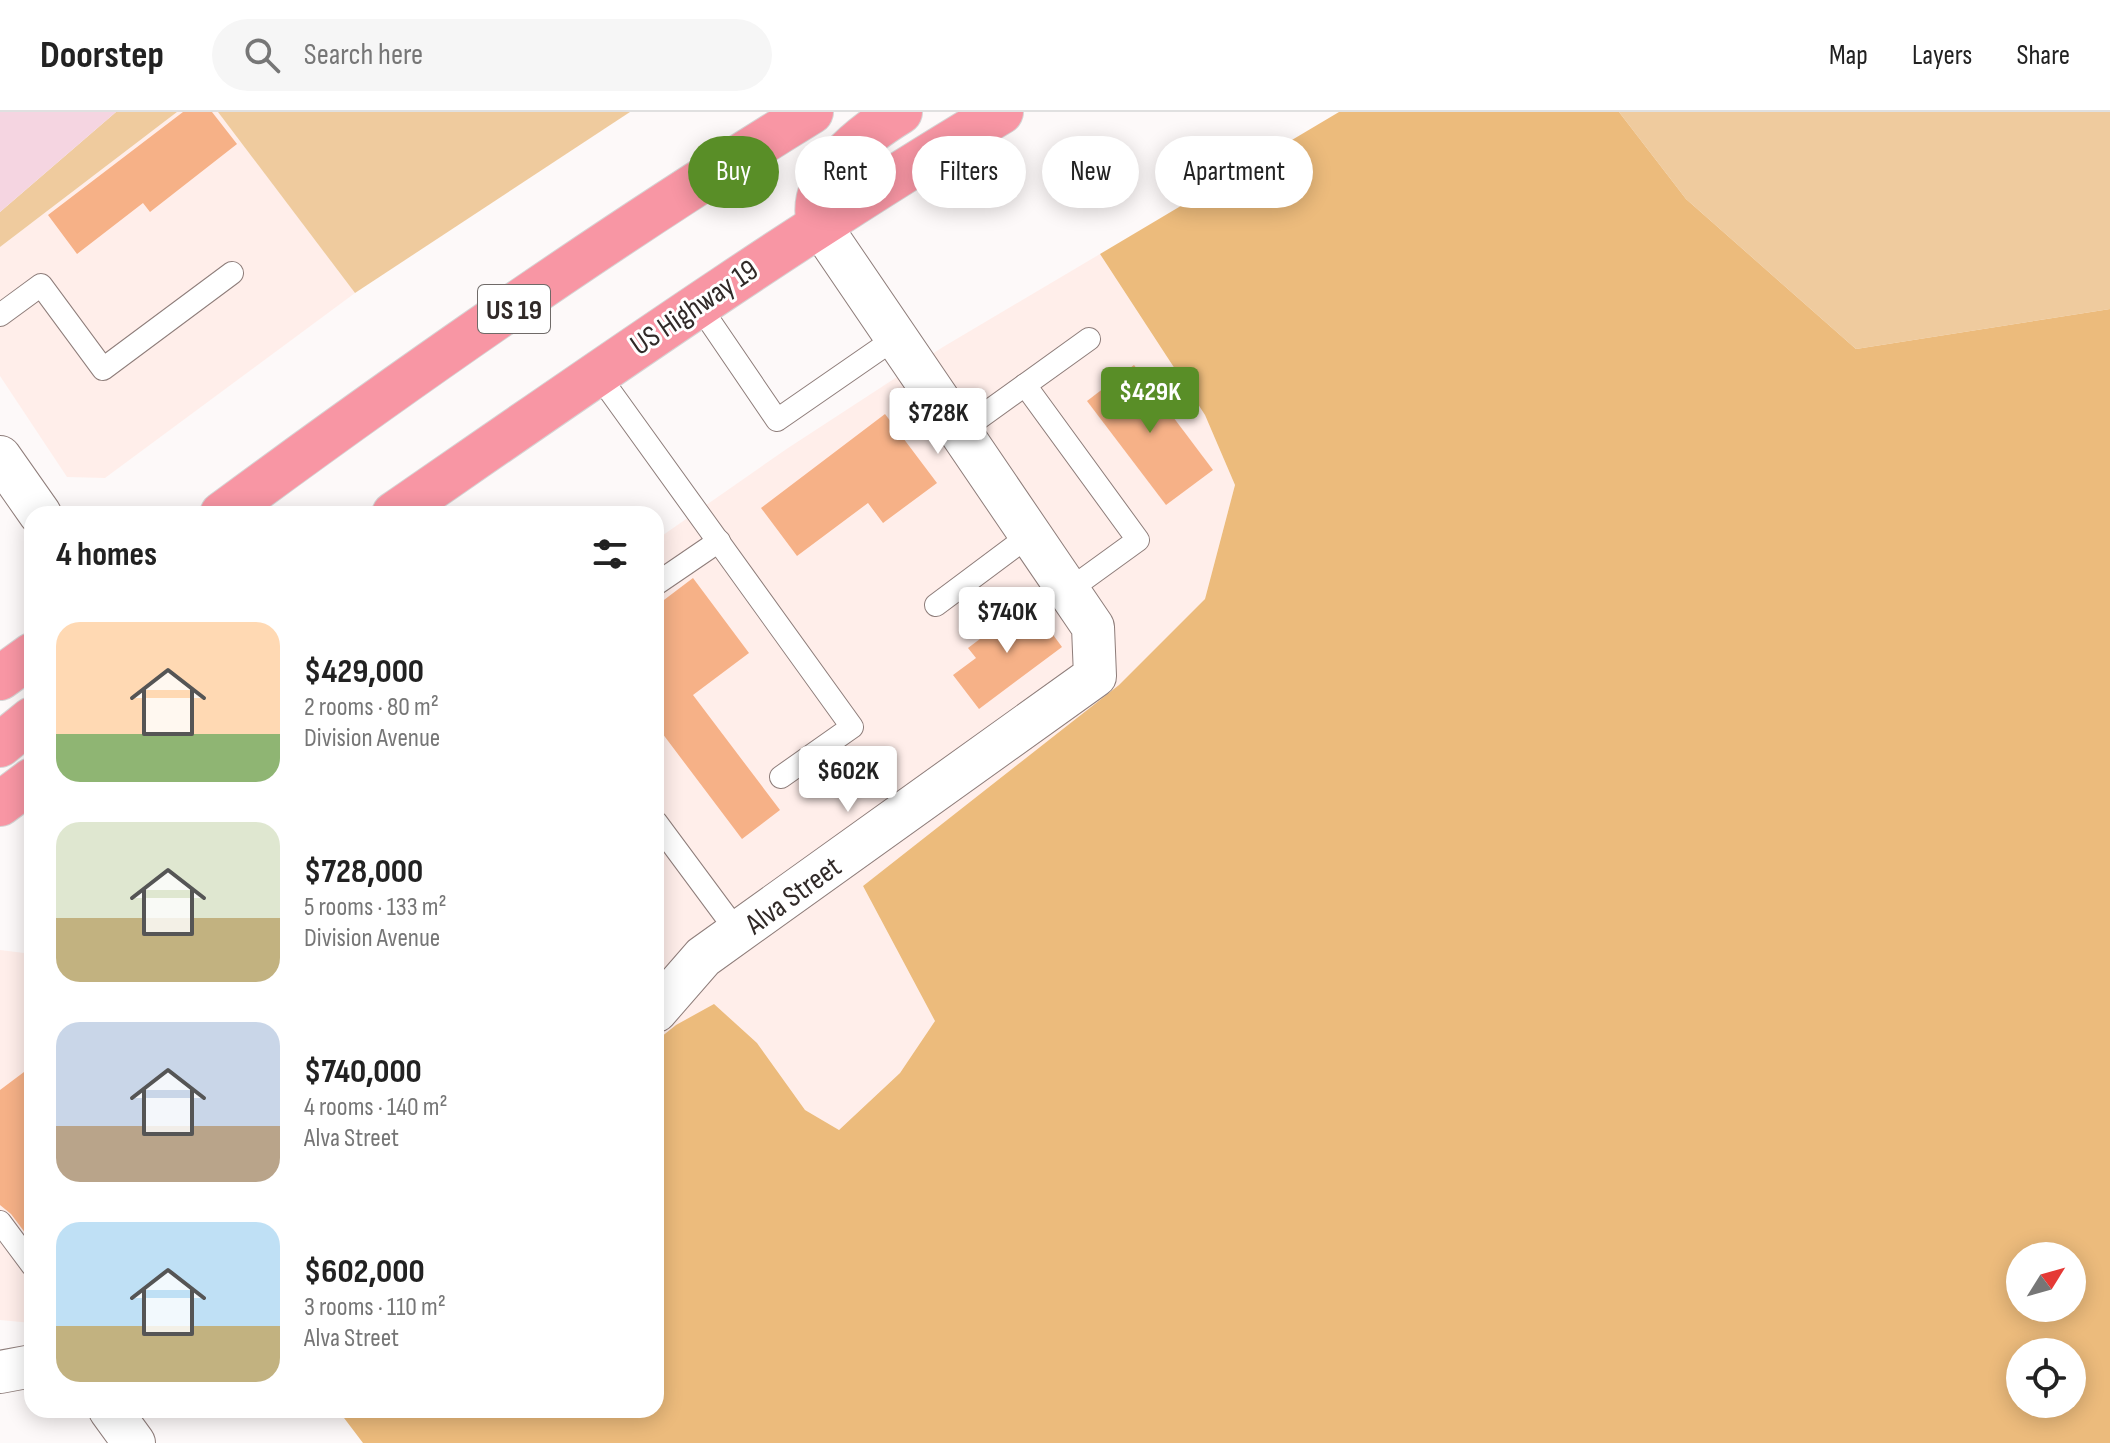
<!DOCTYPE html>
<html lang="en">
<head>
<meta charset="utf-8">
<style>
  body { margin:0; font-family:"Sofia Sans Condensed",sans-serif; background:#f6f6f6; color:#222; height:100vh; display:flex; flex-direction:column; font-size:30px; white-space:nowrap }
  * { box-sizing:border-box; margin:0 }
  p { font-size:26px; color:#767676 }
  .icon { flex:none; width:44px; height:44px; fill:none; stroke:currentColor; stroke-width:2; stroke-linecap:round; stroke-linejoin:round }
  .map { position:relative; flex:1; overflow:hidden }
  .panel { position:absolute; left:24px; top:394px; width:640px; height:912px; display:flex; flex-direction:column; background:#fff; border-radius:24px; box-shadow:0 4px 20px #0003 }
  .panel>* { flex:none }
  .hud { position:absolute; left:688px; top:24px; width:760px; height:72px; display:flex; gap:16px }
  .needle { width:52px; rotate:53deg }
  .controls { position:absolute; left:2006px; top:1130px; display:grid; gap:16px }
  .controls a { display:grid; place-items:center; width:80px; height:80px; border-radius:50%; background:#fff; box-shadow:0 4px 20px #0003; font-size:40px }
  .price { position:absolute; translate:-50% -68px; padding:0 18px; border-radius:8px; background:#fff; color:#222; font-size:26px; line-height:52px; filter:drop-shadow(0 2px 4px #0008) }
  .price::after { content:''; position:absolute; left:50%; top:48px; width:24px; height:18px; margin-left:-12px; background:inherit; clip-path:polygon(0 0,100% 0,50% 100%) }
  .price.selected { background:#598e27; color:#fff }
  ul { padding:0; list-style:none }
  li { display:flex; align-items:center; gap:24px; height:200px; padding:0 32px }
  li span { display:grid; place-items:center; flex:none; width:224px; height:160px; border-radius:24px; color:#555 }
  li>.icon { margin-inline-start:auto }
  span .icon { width:96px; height:96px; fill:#fffc; stroke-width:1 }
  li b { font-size:34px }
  h2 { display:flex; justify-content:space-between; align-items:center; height:96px; padding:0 32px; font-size:34px }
  .tag { padding:0 28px; border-radius:36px; background:#fff; box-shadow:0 4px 20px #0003; font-size:28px; line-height:72px }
  .tag.selected { background:#598e27; color:#fff }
  header { display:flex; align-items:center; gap:48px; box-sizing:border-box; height:112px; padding:0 40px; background:#fff; border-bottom:2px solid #e0e0e0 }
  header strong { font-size:38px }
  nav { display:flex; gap:44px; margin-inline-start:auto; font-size:28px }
  .search { width:560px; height:72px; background:#f6f6f6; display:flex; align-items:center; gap:20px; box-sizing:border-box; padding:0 28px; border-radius:44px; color:#767676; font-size:30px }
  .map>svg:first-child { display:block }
  .built { fill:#ffeeea }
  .green { fill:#efcb9e }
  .forest { fill:#ecbb7c; fill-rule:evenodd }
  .water { fill:#f5d5e1 }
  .building { fill:#f6b187 }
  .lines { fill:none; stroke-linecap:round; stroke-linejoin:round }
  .service-casing { stroke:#8e7d7a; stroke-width:24 }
  .minor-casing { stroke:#8e7d7a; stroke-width:44 }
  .trunk-casing { stroke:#d6d4d4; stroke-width:46 }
  .service { stroke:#fff; stroke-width:22 }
  .minor { stroke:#fff; stroke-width:42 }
  .trunk { stroke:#f896a4; stroke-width:44 }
  .labels { text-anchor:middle; stroke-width:6; stroke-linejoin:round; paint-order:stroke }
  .shield { fill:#fff; stroke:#6f6a68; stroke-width:2 }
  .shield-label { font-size:28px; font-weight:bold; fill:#312a28 }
  .street-label { font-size:30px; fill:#312a28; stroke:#fff }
</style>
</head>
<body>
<header>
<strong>Doorstep</strong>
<div class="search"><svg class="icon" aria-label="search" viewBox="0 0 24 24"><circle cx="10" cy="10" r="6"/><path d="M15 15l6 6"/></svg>Search here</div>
<nav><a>Map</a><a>Layers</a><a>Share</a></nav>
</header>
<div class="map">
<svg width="2110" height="1331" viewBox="0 0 2110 1331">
  <rect width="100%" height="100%" fill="#fdf9f9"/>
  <g class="built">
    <polygon points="177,0 218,0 355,181 105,366 67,365 0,264 0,135"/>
    <polygon points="1100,142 1205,303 1235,373 1205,487 1119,573 863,774 935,909 900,961 839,1018 805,998 757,931 676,913 656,929 656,428 788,336 943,235"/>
    <polygon points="0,838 32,842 32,1211 0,1208"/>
  </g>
  <g class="green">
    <polygon points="116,0 177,0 0,135 0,100"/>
    <polygon points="218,0 630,0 355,181"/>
    <polygon points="1619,0 2110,0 2110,197 1856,237 1686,87"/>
  </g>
  <path class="forest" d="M 1339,0 L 1619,0 L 1686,87 L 1856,237 L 2110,197 L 2110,1331 L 363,1331 L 338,1298 L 656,1298 L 656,929 L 676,913 L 714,892 L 757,931 L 805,998 L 839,1018 L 900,961 L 935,909 L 863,774 L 1119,573 L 1205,487 L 1235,373 L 1205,303 L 1100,142 ZM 2020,1144 L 2072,1144 L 2072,1196 L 2020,1196 ZM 2020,1240 L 2072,1240 L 2072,1292 L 2020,1292 Z"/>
  <polygon class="water" points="0,0 116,0 0,100"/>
  <g class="building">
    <polygon points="183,0 212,0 237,32 150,100 143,91 77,142 48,103"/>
    <polygon points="1134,253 1213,358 1166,393 1087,289"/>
    <polygon points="885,302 937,371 883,411 868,391 797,444 761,396"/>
    <polygon points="693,466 749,541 693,583 780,698 742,727 656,613 656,494"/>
    <polygon points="1029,490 1062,535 979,597 953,563 976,546 968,536"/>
    <polygon points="32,954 32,1130 11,1102 0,1093 0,978"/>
  </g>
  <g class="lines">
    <g class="service-casing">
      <g id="service">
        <polyline points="698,192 777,308 897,225"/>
        <polyline points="0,203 41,173 103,257 232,161"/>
        <polyline points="597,261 852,615 781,665"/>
        <polyline points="1025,273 1138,428 1069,478"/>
        <polyline points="961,319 1089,227"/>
        <polyline points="656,472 719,429"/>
        <polyline points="936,493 1031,422"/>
        <polyline points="656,710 739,822"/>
        <polyline points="0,1110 32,1153"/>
      </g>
    </g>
    <g class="minor-casing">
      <g id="minor">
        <polyline points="0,345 40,402"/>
        <polyline points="656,899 703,845 1095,564 1093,515 819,112"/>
        <polyline points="0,1260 32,1254"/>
        <polyline points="110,1298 134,1331"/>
      </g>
    </g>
    <g class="trunk-casing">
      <g id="trunk">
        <path d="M 819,112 C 807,64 864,22 900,0"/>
        <path d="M 222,402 C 413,261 609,124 811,0"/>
        <path d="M 394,402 C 594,264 792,125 1001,0"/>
        <polyline points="0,566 32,543"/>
        <polyline points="0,633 32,607"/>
        <polyline points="0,692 32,668"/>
      </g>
    </g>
    <use href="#service" class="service"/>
    <use href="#minor" class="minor"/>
    <use href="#trunk" class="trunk"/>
  </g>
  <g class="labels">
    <rect class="shield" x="478" y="173" width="72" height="48" rx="6"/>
    <g class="shield-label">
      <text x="514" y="207">US 19</text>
    </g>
    <g class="street-label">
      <text transform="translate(694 195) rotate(-34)" y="10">US Highway 19</text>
      <text transform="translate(793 783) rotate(-36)" y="10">Alva Street</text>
    </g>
  </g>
</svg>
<div class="controls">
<a><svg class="needle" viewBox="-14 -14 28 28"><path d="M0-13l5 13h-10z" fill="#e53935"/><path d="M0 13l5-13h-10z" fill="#767676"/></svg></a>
<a><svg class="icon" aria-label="locate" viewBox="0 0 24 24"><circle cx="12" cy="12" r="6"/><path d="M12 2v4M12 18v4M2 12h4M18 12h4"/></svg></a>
</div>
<b class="price selected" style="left:1150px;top:323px">$429K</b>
<b class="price" style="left:938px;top:344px">$728K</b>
<b class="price" style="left:1007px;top:543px">$740K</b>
<b class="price" style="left:848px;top:702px">$602K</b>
<div class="hud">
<a class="tag selected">Buy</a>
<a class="tag">Rent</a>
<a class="tag">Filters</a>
<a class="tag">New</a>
<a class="tag">Apartment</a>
</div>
<section class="panel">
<h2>4 homes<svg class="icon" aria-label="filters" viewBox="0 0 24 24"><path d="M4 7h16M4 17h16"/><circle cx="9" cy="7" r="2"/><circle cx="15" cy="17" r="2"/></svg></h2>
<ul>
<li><span style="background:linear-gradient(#ffd9b3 70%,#8fb573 0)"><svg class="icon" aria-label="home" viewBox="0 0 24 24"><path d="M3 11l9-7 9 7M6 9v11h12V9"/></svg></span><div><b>$429,000</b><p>2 rooms · 80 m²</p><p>Division Avenue</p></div></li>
<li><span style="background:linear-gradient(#dfe7d0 60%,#c2b280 0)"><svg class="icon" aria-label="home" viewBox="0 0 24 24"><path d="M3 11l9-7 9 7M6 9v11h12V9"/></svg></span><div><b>$728,000</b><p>5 rooms · 133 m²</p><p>Division Avenue</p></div></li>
<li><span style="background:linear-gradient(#c9d6e8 65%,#b9a48a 0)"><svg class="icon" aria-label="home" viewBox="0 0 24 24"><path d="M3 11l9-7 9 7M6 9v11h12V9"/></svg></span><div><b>$740,000</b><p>4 rooms · 140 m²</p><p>Alva Street</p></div></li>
<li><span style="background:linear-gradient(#bfe0f5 65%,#c2b280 0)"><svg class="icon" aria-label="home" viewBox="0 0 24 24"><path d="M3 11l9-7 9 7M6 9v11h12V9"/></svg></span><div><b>$602,000</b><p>3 rooms · 110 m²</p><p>Alva Street</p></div></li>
</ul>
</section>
</div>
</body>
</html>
